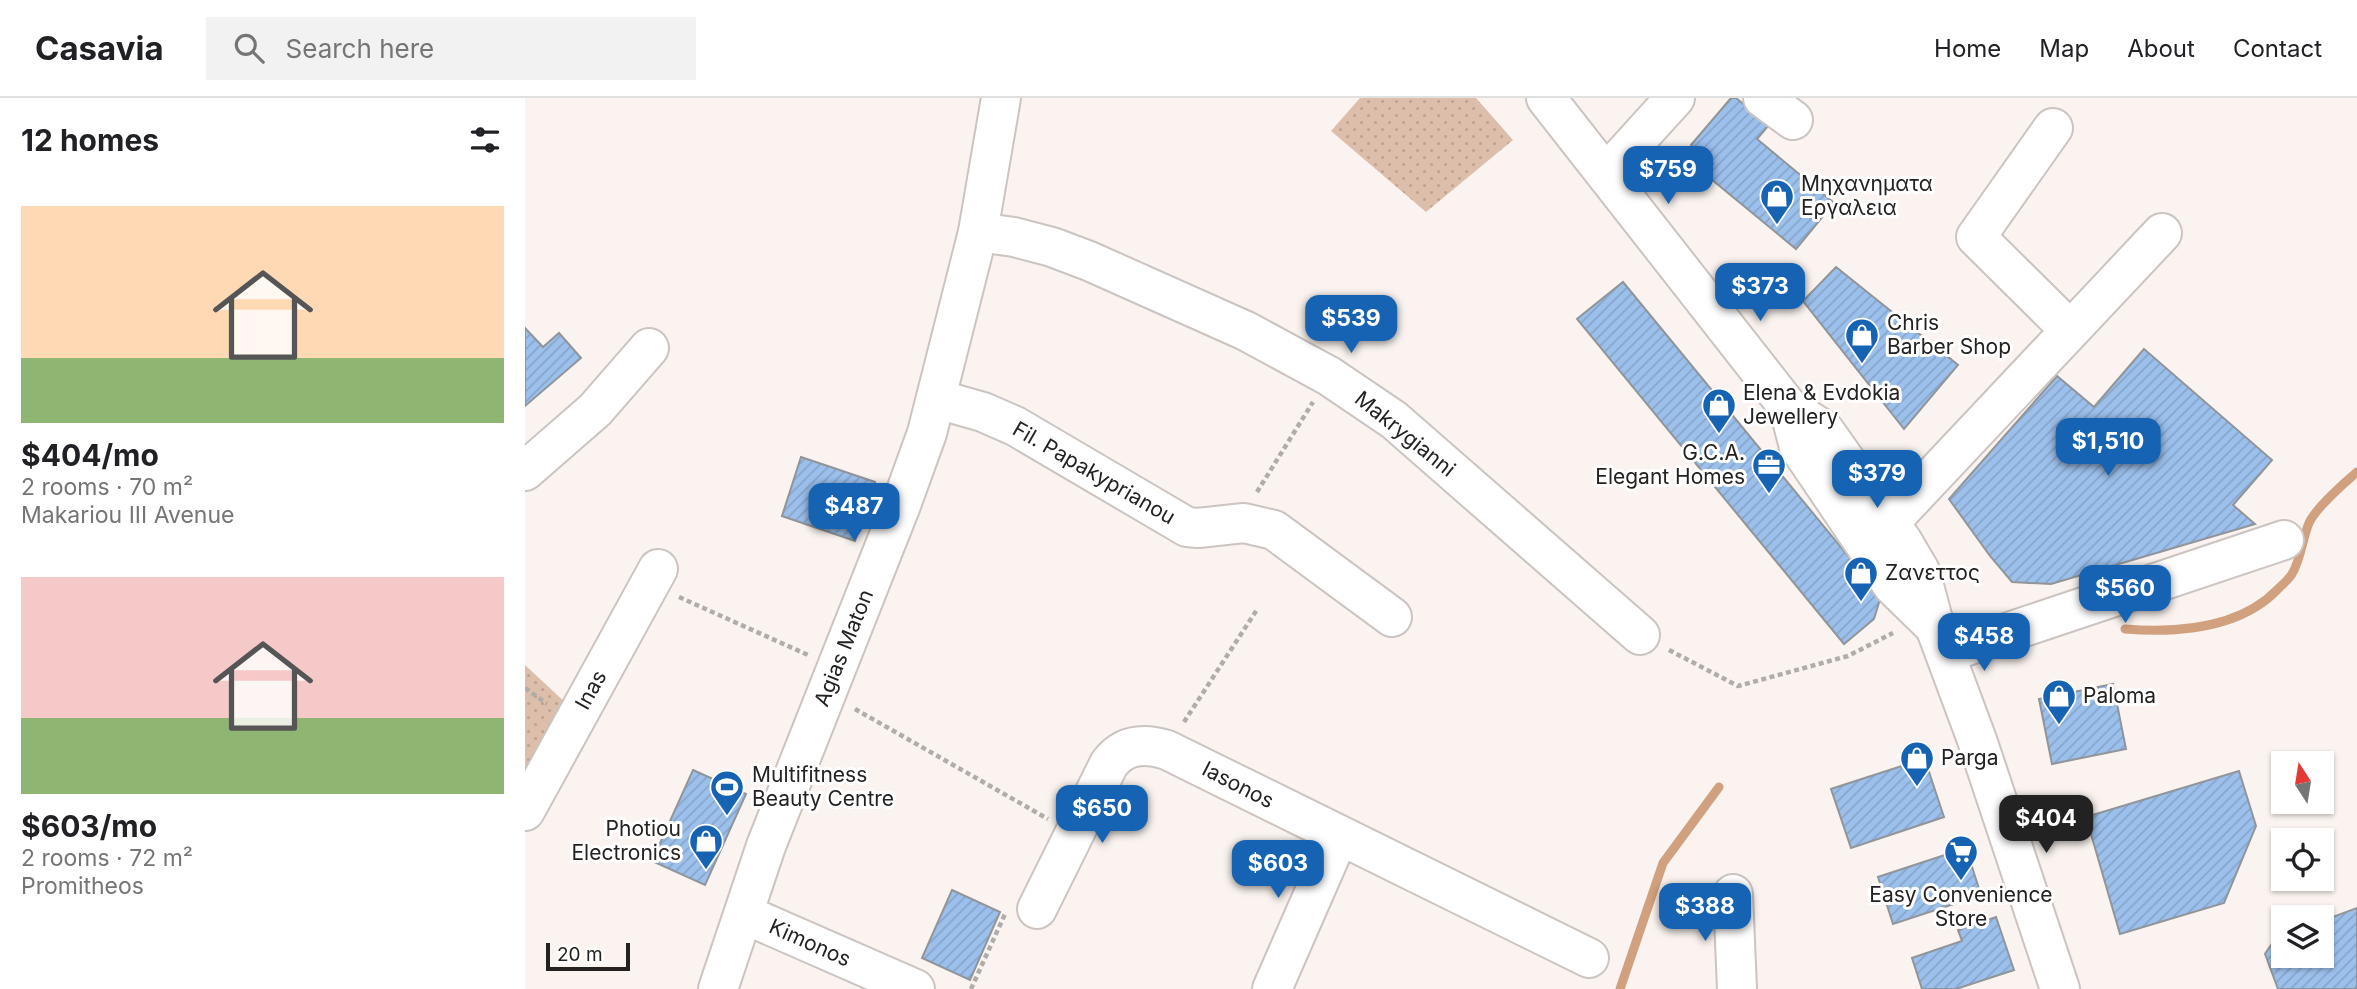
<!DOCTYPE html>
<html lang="en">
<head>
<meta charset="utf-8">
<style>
  body { margin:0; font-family:Inter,sans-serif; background:#f2f2f2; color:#202124; height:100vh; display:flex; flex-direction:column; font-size:26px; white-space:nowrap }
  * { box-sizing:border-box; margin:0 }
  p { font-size:23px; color:#757577 }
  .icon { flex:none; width:38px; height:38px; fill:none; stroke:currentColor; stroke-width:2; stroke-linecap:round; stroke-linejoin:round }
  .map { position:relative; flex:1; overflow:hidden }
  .details { display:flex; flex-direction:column; background:#fff; width:525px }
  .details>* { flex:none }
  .needle { width:46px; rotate:348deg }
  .fabs { position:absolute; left:1746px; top:653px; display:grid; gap:14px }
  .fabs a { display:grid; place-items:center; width:63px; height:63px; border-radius:0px; background:#fff; box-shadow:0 2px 5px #0004; font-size:35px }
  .scale { position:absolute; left:21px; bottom:18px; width:84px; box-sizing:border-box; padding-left:7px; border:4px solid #242220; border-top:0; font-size:19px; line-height:24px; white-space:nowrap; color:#242220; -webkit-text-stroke:5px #fff; paint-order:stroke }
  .price { position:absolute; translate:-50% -60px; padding:0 16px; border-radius:14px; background:#1563b2; color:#fff; font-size:23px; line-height:46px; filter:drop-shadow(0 2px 4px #0008) }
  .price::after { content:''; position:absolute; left:50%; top:42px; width:21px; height:16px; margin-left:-10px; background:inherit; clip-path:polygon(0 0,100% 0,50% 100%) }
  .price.selected { background:#222; color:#fff }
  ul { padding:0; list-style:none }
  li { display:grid; align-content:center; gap:14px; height:371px; padding:0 21px }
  li span { display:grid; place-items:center; height:217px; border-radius:0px; color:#555 }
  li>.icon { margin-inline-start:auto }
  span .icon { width:126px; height:126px; fill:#fffc; stroke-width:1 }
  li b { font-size:30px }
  h2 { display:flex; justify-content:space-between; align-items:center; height:84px; padding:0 21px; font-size:30px }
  header { display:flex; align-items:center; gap:42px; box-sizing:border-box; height:98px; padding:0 35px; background:#fff; border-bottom:2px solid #e0e0e0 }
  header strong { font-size:33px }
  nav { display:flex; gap:38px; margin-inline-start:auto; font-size:24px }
  .search { width:490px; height:63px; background:#f2f2f2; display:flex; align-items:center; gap:18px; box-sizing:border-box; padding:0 24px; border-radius:0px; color:#757577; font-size:26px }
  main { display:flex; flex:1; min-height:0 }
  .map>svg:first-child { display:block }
  .park { fill:url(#park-dots) }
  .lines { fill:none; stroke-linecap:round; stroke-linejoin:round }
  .stream { stroke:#d1a07e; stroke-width:9 }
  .building { fill:url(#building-hatch); stroke:#91959a; stroke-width:2 }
  .minor-casing { stroke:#cbc4c0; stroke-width:42 }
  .path { stroke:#b1aca9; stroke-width:4.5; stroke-dasharray:5 3.5; stroke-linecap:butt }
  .minor { stroke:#fff; stroke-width:38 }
  .labels { text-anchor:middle; stroke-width:6; stroke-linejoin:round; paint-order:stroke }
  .poi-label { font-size:21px; fill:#242220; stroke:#fff; text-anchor:start }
  .street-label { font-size:21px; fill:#242220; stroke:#fff }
</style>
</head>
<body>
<header>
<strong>Casavia</strong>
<div class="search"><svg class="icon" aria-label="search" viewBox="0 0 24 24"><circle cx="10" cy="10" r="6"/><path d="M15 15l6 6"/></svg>Search here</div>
<nav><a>Home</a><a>Map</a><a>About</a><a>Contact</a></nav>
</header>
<main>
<section class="details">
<h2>12 homes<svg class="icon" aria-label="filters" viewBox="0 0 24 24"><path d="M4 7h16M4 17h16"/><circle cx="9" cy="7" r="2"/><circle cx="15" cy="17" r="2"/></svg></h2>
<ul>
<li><span style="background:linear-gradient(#ffd9b3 70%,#8fb573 0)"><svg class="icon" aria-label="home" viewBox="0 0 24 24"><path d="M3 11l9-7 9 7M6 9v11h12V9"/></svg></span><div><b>$404/mo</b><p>2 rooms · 70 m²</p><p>Makariou III Avenue</p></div></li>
<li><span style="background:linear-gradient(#f6c9c9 65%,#8fb573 0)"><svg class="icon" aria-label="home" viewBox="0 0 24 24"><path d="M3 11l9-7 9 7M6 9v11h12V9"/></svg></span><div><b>$603/mo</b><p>2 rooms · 72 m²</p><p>Promitheos</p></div></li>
</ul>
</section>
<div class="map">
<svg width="1832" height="891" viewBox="0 0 1832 891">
  <defs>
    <pattern id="park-dots" width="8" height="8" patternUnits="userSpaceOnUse" patternTransform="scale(1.75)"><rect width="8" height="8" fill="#ddbeaa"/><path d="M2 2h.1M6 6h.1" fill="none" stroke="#bea392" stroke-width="1.8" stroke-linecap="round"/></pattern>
    <pattern id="building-hatch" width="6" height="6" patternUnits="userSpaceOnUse" patternTransform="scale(1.75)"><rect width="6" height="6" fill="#9cc0ec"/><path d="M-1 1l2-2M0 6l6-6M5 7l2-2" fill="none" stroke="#86a5ca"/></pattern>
  </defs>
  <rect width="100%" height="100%" fill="#faf3ef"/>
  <g class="park">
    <polygon points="835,0 951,0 988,42 901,114 806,33"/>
    <polygon points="0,567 43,607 0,679"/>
  </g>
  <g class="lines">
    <g class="stream">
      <path d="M 1600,531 C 1652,535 1714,531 1752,492 C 1757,487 1763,482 1767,476 C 1776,461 1777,442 1784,425 C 1790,411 1820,384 1832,374"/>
      <polyline points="1095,891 1138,765 1194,689"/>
    </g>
  </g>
  <g class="building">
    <polygon points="1206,0 1211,0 1244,27 1232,41 1309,105 1271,151 1180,76 1188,66 1166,47"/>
    <polygon points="1311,169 1433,267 1379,331 1278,203"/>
    <polygon points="1098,184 1356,498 1349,521 1319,546 1052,221"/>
    <polygon points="0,230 18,249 34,235 56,260 0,308"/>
    <polygon points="1619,251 1747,362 1708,407 1730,426 1526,486 1487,484 1465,458 1424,401 1532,278 1569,309"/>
    <polygon points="276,359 350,384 330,443 257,418"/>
    <polygon points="1588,586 1601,651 1527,666 1514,601"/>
    <polygon points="1386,665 1404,674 1419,719 1326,750 1306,691"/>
    <polygon points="168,672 221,696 180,787 127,763"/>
    <polygon points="1714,673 1731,728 1699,805 1595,836 1561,719"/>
    <polygon points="1441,750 1456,797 1368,826 1353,779"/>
    <polygon points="427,792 475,814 445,882 397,860"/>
    <polygon points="1832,810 1832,891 1753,891 1740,856 1750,841 1759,838 1759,858 1797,858 1797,823"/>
    <polygon points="1471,819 1489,872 1431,891 1397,891 1387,860 1437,843 1433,832"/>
  </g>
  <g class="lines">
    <g class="minor-casing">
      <g id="minor">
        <polyline points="1021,0 1264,310 1299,332 1378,444 1395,473 1410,529 1452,642 1535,891"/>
        <polyline points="1238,0 1268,22"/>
        <polyline points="1528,30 1451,139 1545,232"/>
        <polyline points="1081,76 1150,0"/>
        <polyline points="453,134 489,139 527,149 564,163 721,233 804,278 869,322 1115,537"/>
        <polyline points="412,301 458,314 490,328 662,429 673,430 719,425 749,432 867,519"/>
        <polyline points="1264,310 1274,349 1368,488 1409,528"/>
        <polyline points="0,373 70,312 124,250"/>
        <polyline points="1364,425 1637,135"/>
        <polyline points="1421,555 1759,442"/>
        <polyline points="0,713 133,471"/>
        <polyline points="1208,796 1212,891"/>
        <path d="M 512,811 L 584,666 C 599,646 619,645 642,652 L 1064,860"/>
        <polyline points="219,816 390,891"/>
        <polyline points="193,891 241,748 376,407 402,335 453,134 476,0"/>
        <polyline points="747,891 814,738"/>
      </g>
    </g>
    <g class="path">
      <polyline points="732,394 788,304"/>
      <polyline points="154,499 283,557"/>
      <polyline points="1144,552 1213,588 1323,558 1368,535"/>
      <polyline points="0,590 22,606"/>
      <polyline points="330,611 523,721"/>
      <polyline points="659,624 733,510"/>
      <polyline points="446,891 480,816"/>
    </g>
    <use href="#minor" class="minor"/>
  </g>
  <defs>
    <g id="shop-pin" transform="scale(1.75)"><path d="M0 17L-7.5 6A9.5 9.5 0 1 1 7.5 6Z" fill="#1563b2" stroke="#fff"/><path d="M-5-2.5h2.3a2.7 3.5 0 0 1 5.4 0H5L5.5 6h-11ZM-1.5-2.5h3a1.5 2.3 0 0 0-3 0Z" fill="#fff"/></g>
    <g id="office-pin" transform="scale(1.75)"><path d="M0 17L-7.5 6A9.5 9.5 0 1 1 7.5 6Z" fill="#1563b2" stroke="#fff"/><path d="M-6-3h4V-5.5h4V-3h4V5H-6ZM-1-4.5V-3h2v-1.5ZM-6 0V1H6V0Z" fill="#fff"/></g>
    <g id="stadium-pin" transform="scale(1.75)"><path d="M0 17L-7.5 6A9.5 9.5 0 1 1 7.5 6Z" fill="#1563b2" stroke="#fff"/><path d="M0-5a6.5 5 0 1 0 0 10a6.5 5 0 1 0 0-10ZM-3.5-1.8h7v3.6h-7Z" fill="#fff"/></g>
    <g id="supermarket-pin" transform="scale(1.75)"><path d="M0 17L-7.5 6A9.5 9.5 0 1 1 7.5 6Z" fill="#1563b2" stroke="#fff"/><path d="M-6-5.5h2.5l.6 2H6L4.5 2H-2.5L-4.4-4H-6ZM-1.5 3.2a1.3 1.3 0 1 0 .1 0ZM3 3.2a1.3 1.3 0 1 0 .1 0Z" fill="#fff"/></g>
  </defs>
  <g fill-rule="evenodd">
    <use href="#shop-pin" x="1252" y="98"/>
    <use href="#shop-pin" x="1337" y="237"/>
    <use href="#shop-pin" x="1194" y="307"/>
    <use href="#office-pin" x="1244" y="367"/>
    <use href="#shop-pin" x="1336" y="475"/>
    <use href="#shop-pin" x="1534" y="598"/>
    <use href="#shop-pin" x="1392" y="660"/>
    <use href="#stadium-pin" x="202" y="689"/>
    <use href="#shop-pin" x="181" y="743"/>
    <use href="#supermarket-pin" x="1436" y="754"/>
  </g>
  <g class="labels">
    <g class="poi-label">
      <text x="1276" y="93">Μηχανηματα<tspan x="1276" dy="24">Εργαλεια</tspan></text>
      <text x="1362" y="232">Chris<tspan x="1362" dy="24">Barber Shop</tspan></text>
      <text x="1218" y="302">Elena &amp; Evdokia<tspan x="1218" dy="24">Jewellery</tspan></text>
      <text x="1220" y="362" text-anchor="end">G.C.A.<tspan x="1220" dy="24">Elegant Homes</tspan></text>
      <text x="1360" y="482">Ζανεττος</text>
      <text x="1558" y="605">Paloma</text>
      <text x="1416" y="667">Parga</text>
      <text x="227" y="684">Multifitness<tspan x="227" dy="24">Beauty Centre</tspan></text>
      <text x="156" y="738" text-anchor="end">Photiou<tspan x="156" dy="24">Electronics</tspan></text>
      <text x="1436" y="804" text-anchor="middle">Easy Convenience<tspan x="1436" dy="24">Store</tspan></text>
    </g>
    <g class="street-label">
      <text transform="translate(880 336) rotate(39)" y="7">Makrygianni</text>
      <text transform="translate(569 375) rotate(30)" y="7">Fil. Papakyprianou</text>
      <text transform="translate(319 550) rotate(-68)" y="7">Agias Maton</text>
      <text transform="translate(66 592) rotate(-61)" y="7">Inas</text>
      <text transform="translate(713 687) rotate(27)" y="7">Iasonos</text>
      <text transform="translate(285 845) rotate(24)" y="7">Kimonos</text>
    </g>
  </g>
</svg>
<div class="fabs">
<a><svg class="needle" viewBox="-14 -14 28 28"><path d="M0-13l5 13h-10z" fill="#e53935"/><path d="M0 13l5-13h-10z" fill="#757577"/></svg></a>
<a><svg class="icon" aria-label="locate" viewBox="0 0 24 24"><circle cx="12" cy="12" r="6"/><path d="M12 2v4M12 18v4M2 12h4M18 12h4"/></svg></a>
<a><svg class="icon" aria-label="layers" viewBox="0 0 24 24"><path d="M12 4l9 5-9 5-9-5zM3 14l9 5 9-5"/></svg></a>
</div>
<div class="scale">20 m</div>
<b class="price" style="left:1143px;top:108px">$759</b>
<b class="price" style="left:1235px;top:225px">$373</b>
<b class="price" style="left:826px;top:257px">$539</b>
<b class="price" style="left:1583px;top:380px">$1,510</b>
<b class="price" style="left:1352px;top:412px">$379</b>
<b class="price" style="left:329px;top:445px">$487</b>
<b class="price" style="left:1600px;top:527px">$560</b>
<b class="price" style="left:1459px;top:575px">$458</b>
<b class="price" style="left:577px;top:747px">$650</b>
<b class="price selected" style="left:1521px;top:757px">$404</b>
<b class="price" style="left:753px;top:802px">$603</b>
<b class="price" style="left:1180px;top:845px">$388</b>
</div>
</main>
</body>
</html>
